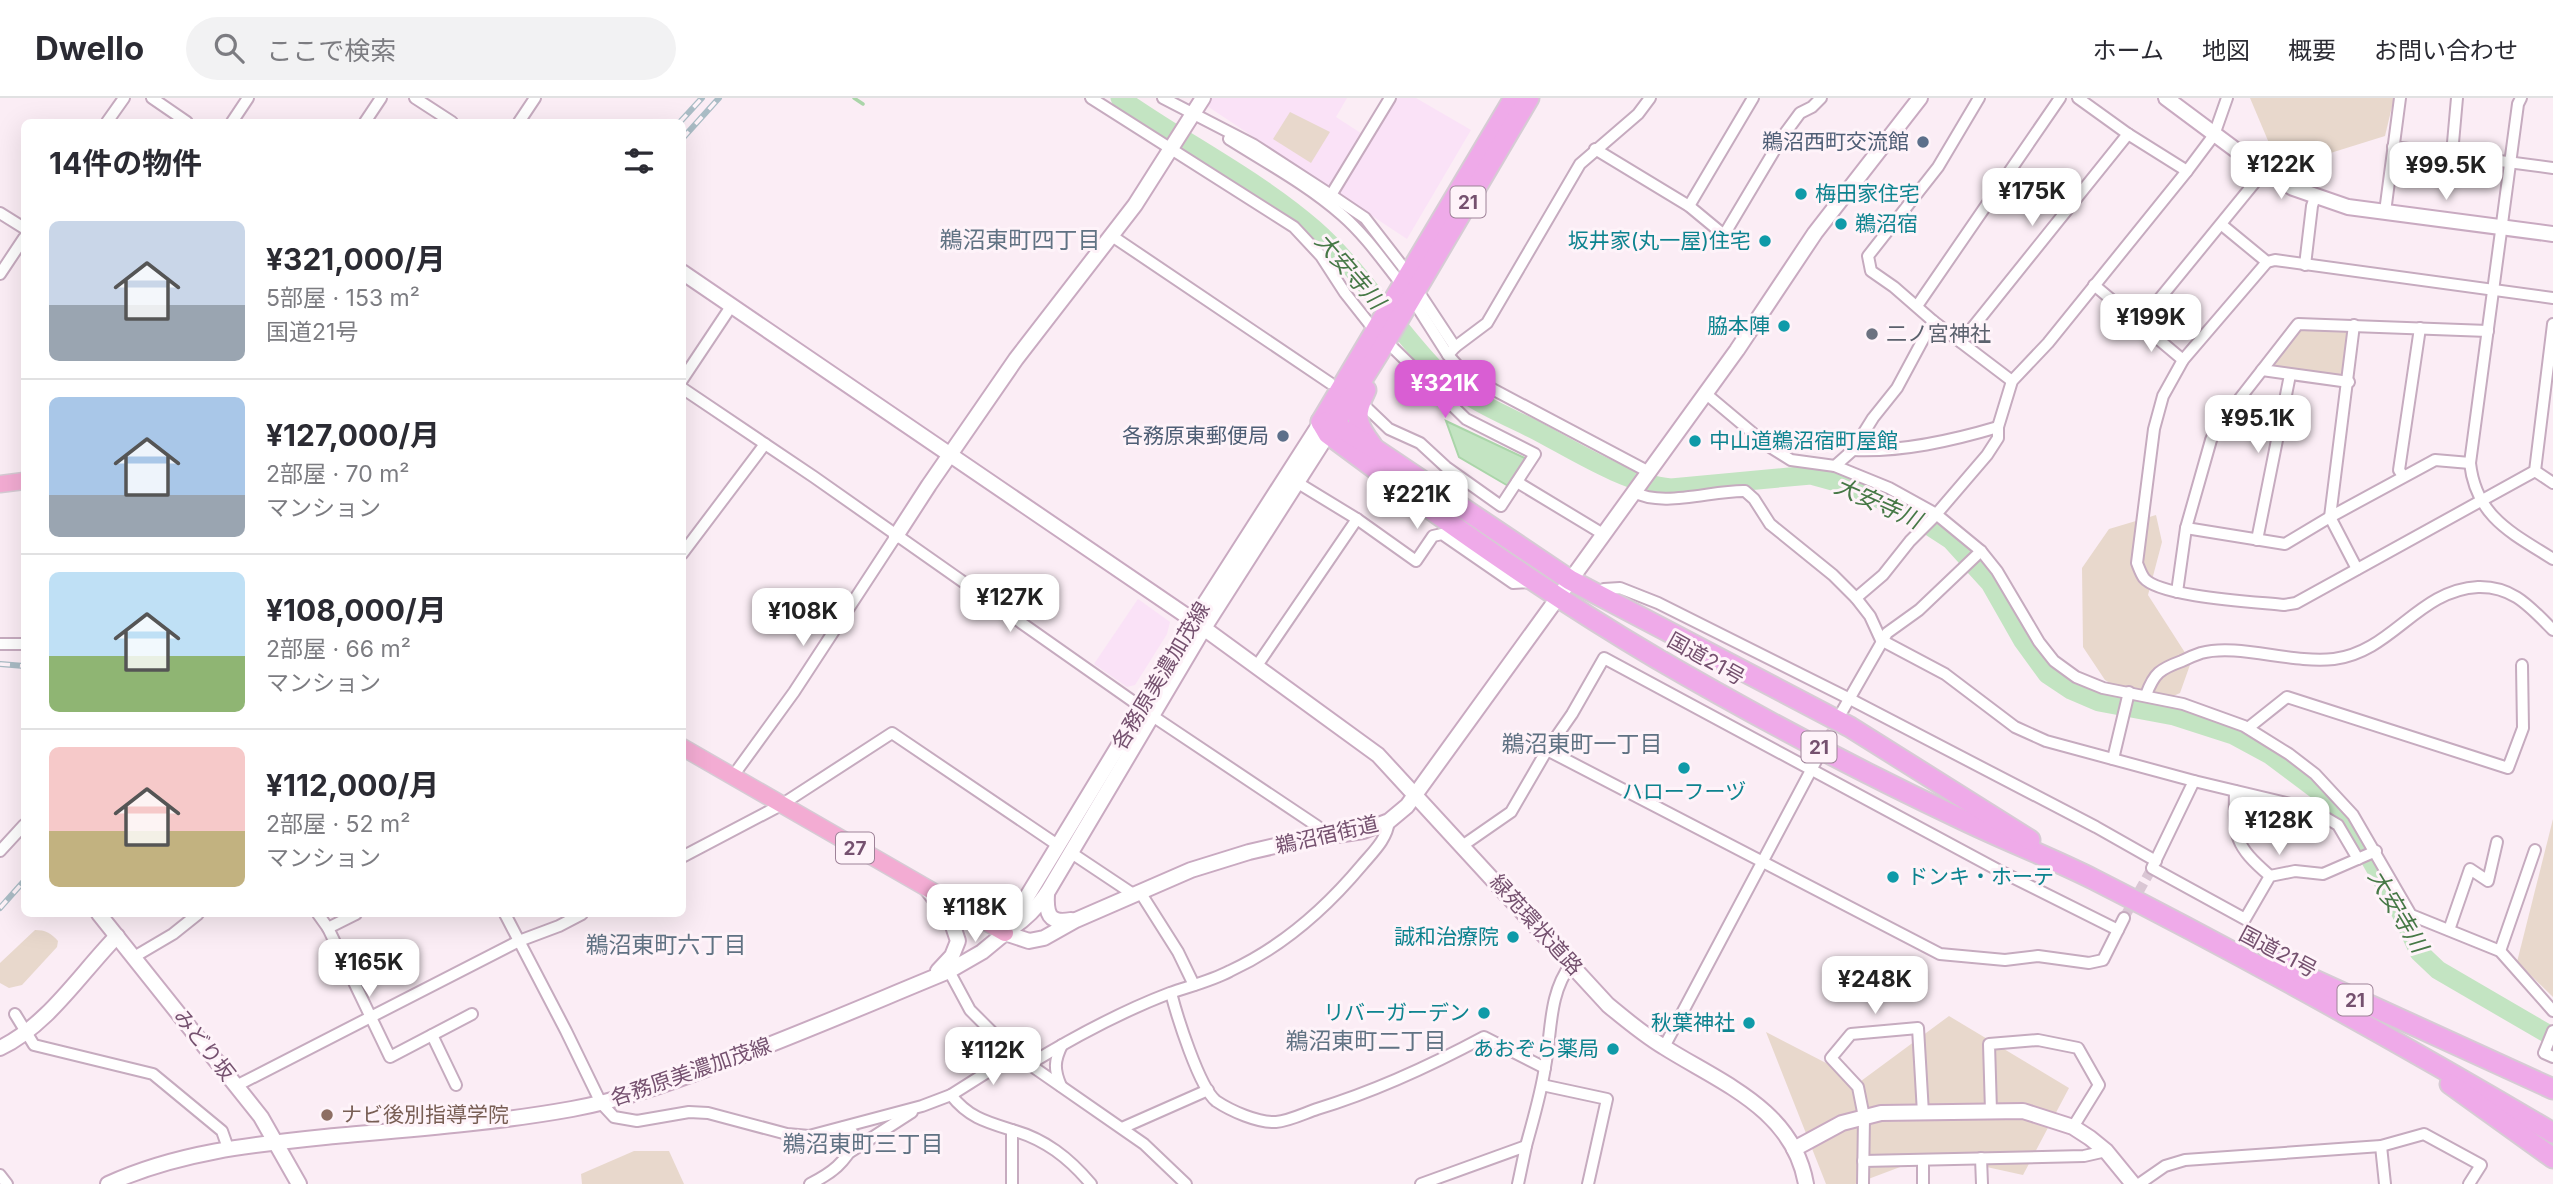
<!DOCTYPE html>
<html lang="ja">
<head>
<meta charset="utf-8">
<style>
  body { margin:0; font-family:Inter,"Noto Sans JP",sans-serif; background:#f2f2f3; color:#2b2b33; height:100vh; display:flex; flex-direction:column; font-size:26px; white-space:nowrap }
  * { box-sizing:border-box; margin:0 }
  p { font-size:23px; color:#7c7c81 }
  .icon { flex:none; width:38px; height:38px; fill:none; stroke:currentColor; stroke-width:2; stroke-linecap:round; stroke-linejoin:round }
  .map { position:relative; flex:1; overflow:hidden }
  .panel { position:absolute; left:21px; top:21px; width:665px; height:798px; display:flex; flex-direction:column; background:#fff; border-radius:10px; box-shadow:0 7px 28px #0002 }
  .panel>* { flex:none }
  .price { position:absolute; translate:-50% -60px; padding:0 16px; border-radius:14px; background:#fff; color:#222; font-size:23px; line-height:46px; filter:drop-shadow(0 2px 4px #0008) }
  .price::after { content:''; position:absolute; left:50%; top:42px; width:21px; height:16px; margin-left:-10px; background:inherit; clip-path:polygon(0 0,100% 0,50% 100%) }
  .price.selected { background:#d95ed3; color:#fff }
  ul { padding:0; list-style:none }
  li { display:flex; align-items:center; gap:21px; height:175px; padding:0 28px }
  li+li { border-top:2px solid #e1e1e2 }
  li span { display:grid; place-items:center; flex:none; width:196px; height:140px; border-radius:10px; color:#555 }
  li>.icon { margin-inline-start:auto }
  span .icon { width:84px; height:84px; fill:#fffc; stroke-width:1 }
  li b { font-size:30px }
  h2 { display:flex; justify-content:space-between; align-items:center; height:84px; padding:0 28px; font-size:30px }
  header { display:flex; align-items:center; gap:42px; box-sizing:border-box; height:98px; padding:0 35px; background:#fff; border-bottom:2px solid #e1e1e2 }
  header strong { font-size:33px }
  nav { display:flex; gap:38px; margin-inline-start:auto; font-size:24px }
  .search { width:490px; height:63px; background:#f2f2f3; display:flex; align-items:center; gap:18px; box-sizing:border-box; padding:0 24px; border-radius:38px; color:#7c7c81; font-size:26px }
  .map>svg:first-child { display:block }
  .commercial { fill:#fae2f7 }
  .green { fill:#e8d8cc }
  .water { fill:#c3e4c2; stroke:#aad5a9; stroke-width:2 }
  .lines { fill:none; stroke-linecap:round; stroke-linejoin:round }
  .stream { stroke:#aad5a9; stroke-width:3.5 }
  .river { stroke:#c3e4c2; stroke-width:19 }
  .street-tunnel { stroke:#dac6d4; stroke-width:10; stroke-dasharray:10 5; stroke-linecap:butt }
  .street-casing { stroke:#c6abbf; stroke-width:14 }
  .secondary-casing { stroke:#c9aac1; stroke-width:18 }
  .primary-casing { stroke:#d6cbd4; stroke-width:19 }
  .highway-casing { stroke:#d6cbd4; stroke-width:23 }
  .street { stroke:#fff; stroke-width:10 }
  .secondary { stroke:#fff; stroke-width:14 }
  .primary { stroke:#f3acd3; stroke-width:16 }
  .highway { stroke:#efaae9; stroke-width:19 }
  .rail-casing { stroke:#aabcc5; stroke-width:6 }
  .rail { stroke:#fef3f9; stroke-width:3.5; stroke-dasharray:10; stroke-linecap:butt }
  .service-dot { fill:#5c6f8a; stroke:#fef3f9; stroke-width:2.5 }
  .culture-dot { fill:#0f9aa8; stroke:#fef3f9; stroke-width:2.5 }
  .worship-dot { fill:#6b7280; stroke:#fef3f9; stroke-width:2.5 }
  .education-dot { fill:#8d6e63; stroke:#fef3f9; stroke-width:2.5 }
  .labels { text-anchor:middle; stroke-width:6; stroke-linejoin:round; paint-order:stroke }
  .shield { fill:#fef3f9; stroke:#9e8298; stroke-width:2 }
  .shield-label { font-size:19px; font-weight:bold; fill:#75516f }
  .service-label { font-size:21px; fill:#4e5e75; stroke:#fef3f9; text-anchor:end }
  .culture-label { font-size:21px; fill:#0d838f; stroke:#fef3f9; text-anchor:end }
  .worship-label { font-size:21px; fill:#5b616d; stroke:#fef3f9; text-anchor:start }
  .street-label { font-size:21px; fill:#75516f; stroke:#fef3f9 }
  .education-label { font-size:21px; fill:#785e54; stroke:#fef3f9; text-anchor:start }
  .neighbourhood-label { font-size:23px; fill:#607283; stroke:#fef3f9 }
  .water-label { font-size:23px; font-style:italic; fill:#467846; stroke:#fef3f9 }
</style>
</head>
<body>
<header>
<strong>Dwello</strong>
<div class="search"><svg class="icon" aria-label="search" viewBox="0 0 24 24"><circle cx="10" cy="10" r="6"/><path d="M15 15l6 6"/></svg>ここで検索</div>
<nav><a>ホーム</a><a>地図</a><a>概要</a><a>お問い合わせ</a></nav>
</header>
<div class="map">
<svg width="2553" height="1086" viewBox="0 0 2553 1086">
  <rect width="100%" height="100%" fill="#fbedf5"/>
  <g class="commercial">
    <polygon points="1195,0 1347,0 1336,19 1370,41 1397,0 1416,0 1471,32 1407,141"/>
    <polygon points="1138,501 1170,524 1167,536 1135,587 1127,589 1094,566"/>
  </g>
  <g class="green">
    <polygon points="2250,0 2394,0 2385,38 2308,62 2269,45"/>
    <polygon points="1290,14 1330,34 1311,65 1273,41"/>
    <polygon points="2300,231 2349,231 2345,280 2269,270"/>
    <polygon points="2156,417 2162,444 2148,497 2191,564 2180,595 2149,609 2105,582 2083,549 2082,470 2109,431"/>
    <polygon points="2553,721 2553,899 2517,864"/>
    <path d="M 35,832 C 45,832 51,835 58,843 L 57,849 L 22,887 L 9,890 L 0,885 L 0,865 Z"/>
    <polygon points="1949,918 2069,990 2023,1077 1932,1057 1855,1086 1826,1086 1766,934 1861,983"/>
    <polygon points="634,1053 669,1053 684,1086 582,1086 581,1076"/>
  </g>
  <polygon class="water" points="1446,323 1527,361 1510,389 1459,359"/>
  <g class="lines">
    <polyline class="stream" points="854,0 863,6"/>
    <path class="river" d="M 1120,0 C 1182,44 1257,81 1314,131 C 1362,173 1394,230 1439,275 C 1465,301 1503,316 1535,332 C 1575,353 1626,386 1671,390 L 1811,377 L 1851,388 L 1908,414 L 1951,442 L 1990,485 L 2023,543 L 2047,576 L 2071,592 L 2099,604 L 2174,618 L 2233,637 L 2270,657 L 2318,693 L 2343,716 L 2361,745 L 2401,815 L 2419,854 L 2438,872 L 2553,939"/>
    <g class="street-tunnel">
      <polyline points="1820,655 1839,619"/>
      <polyline points="2124,820 2152,770"/>
    </g>
    <g class="street-casing">
      <g id="street">
        <polyline points="152,0 187,24"/>
        <polyline points="415,0 452,24"/>
        <polyline points="1091,0 1294,129 1321,158 1345,195 1375,233"/>
        <polyline points="1163,0 1254,47 1331,97 1365,120 1403,169"/>
        <polyline points="1979,0 1938,69 1868,158 1871,173 1894,189 1933,223 2012,283"/>
        <polyline points="2078,0 2128,36 2187,73"/>
        <path d="M 2521,0 L 2518,6 L 2470,365 C 2476,419 2512,435 2553,461"/>
        <polyline points="107,24 124,0"/>
        <polyline points="232,24 248,0"/>
        <polyline points="365,24 381,0"/>
        <polyline points="519,24 535,0"/>
        <path d="M 1229,41 C 1267,65 1308,87 1342,117 C 1365,137 1383,163 1402,187"/>
        <polyline points="2393,49 2553,70"/>
        <polyline points="1595,51 1689,108 1724,137 1783,38 1800,15 1812,9 1821,0"/>
        <polyline points="2452,56 2457,0"/>
        <polyline points="1331,97 1390,0"/>
        <polyline points="1689,108 1753,0"/>
        <polyline points="2385,114 2400,0"/>
        <polyline points="0,115 24,130"/>
        <polyline points="2222,127 2267,164"/>
        <polyline points="1112,138 1330,285"/>
        <polyline points="2305,167 2312,108 2315,99"/>
        <polyline points="0,176 24,140"/>
        <polyline points="2094,187 2183,262"/>
        <polyline points="1411,199 1448,257"/>
        <polyline points="1422,199 1455,249 1448,257 1466,277 1649,374"/>
        <path d="M 2553,200 L 2275,162 L 2267,164 L 2183,262 L 2163,298 L 2154,331 L 2137,465 C 2139,470 2141,476 2144,480 C 2159,499 2257,504 2284,507 L 2296,505 L 2535,373 L 2553,226"/>
        <polyline points="1917,208 2060,0"/>
        <polyline points="2139,226 2264,73"/>
        <polyline points="2354,227 2330,419 2357,471"/>
        <polyline points="1961,244 2128,36"/>
        <polyline points="1455,249 1487,225 1580,66 1638,16 1650,0"/>
        <polyline points="2262,272 2349,284"/>
        <polyline points="682,282 732,207"/>
        <polyline points="682,290 814,379 1141,609"/>
        <polyline points="1705,295 1767,347 1791,362 1835,368 1889,390 1936,416 1981,453 1997,473 2039,544 2054,563 2076,579 2103,590 2183,606 2244,628 2289,656 2315,676 2353,717 2411,817 2500,853 2553,913"/>
        <polyline points="1367,310 1389,331 1420,345 1446,369 1501,408 1535,356 1466,321 1386,243"/>
        <path d="M 1853,352 C 1902,354 1951,343 1998,329"/>
        <polyline points="1835,368 1853,352 1873,320 1897,290 1933,223"/>
        <polyline points="2535,373 2553,385"/>
        <polyline points="2403,378 2399,372 2420,230"/>
        <polyline points="1517,384 1603,436"/>
        <polyline points="1298,385 1357,421 1416,463 1433,438 1442,436 1513,485 1532,484"/>
        <path d="M 1634,394 C 1662,410 1713,392 1745,393 L 1754,401 L 1770,426 L 1833,477 L 1856,500 L 1870,518 L 1881,542 L 1945,576 L 2015,629 L 2046,643 L 2194,683 L 2311,711 L 2338,727 L 2358,761"/>
        <polyline points="2186,430 2285,446 2330,419 2435,362 2470,365"/>
        <polyline points="2257,442 2290,277"/>
        <polyline points="682,456 765,346"/>
        <polyline points="2177,494 2186,430 2211,342 2216,331 2298,226 2488,233"/>
        <polyline points="1596,495 1604,491 1620,490 1658,505 1848,600 2096,729 2156,763"/>
        <polyline points="1856,500 1883,477 1910,443 1933,420 1987,357 1998,340 1998,329 2012,283 2048,245 2187,73 2214,37 2227,0"/>
        <polyline points="0,546 24,546"/>
        <polyline points="1256,569 1357,421"/>
        <path d="M 2146,597 C 2154,575 2160,571 2182,563 C 2188,560 2195,557 2201,555 C 2238,545 2292,566 2334,561 C 2392,554 2418,492 2478,489 C 2513,488 2530,509 2553,532"/>
        <polyline points="1151,617 1317,728 1323,739"/>
        <polyline points="1840,617 1887,535 1919,512 1981,453"/>
        <polyline points="2248,630 2287,599 2508,670 2523,630 2522,567"/>
        <polyline points="1547,652 1940,856 2005,862 2038,858 2089,865 2103,862 2124,820"/>
        <polyline points="2113,661 2129,594"/>
        <polyline points="733,678 794,594 896,438"/>
        <polyline points="2194,683 2152,770 2245,821 2270,778 2295,773 2323,776 2376,753"/>
        <path d="M 2235,693 C 2234,739 2234,747 2270,778"/>
        <polyline points="1462,748 1511,714 1547,652 1572,616 1604,560 1998,772 2118,832"/>
        <polyline points="0,753 24,727"/>
        <polyline points="1070,754 1133,796"/>
        <polyline points="682,759 781,707 892,635 1059,748"/>
        <polyline points="1140,794 1178,854 1194,887"/>
        <polyline points="318,816 328,830 390,959 472,916"/>
        <polyline points="505,816 566,933 601,1005 614,1019 637,1023 689,1014 708,1015 787,1036 809,1038 922,1008 951,997 1008,961 1013,955"/>
        <polyline points="328,830 356,816"/>
        <polyline points="2449,832 2470,771 2488,783 2497,744"/>
        <polyline points="2500,853 2535,752"/>
        <polyline points="134,859 173,836 198,816"/>
        <polyline points="949,873 970,912 1013,955 1144,1046 1186,1086"/>
        <path d="M 1171,895 C 1177,918 1199,989 1216,1003 C 1231,1013 1258,1025 1276,1024 C 1289,1023 1305,1015 1317,1011 C 1376,993 1430,968 1484,939 L 1545,970"/>
        <polyline points="15,916 34,947 153,976 222,1033 228,1050"/>
        <polyline points="2553,933 2544,955 2553,959"/>
        <polyline points="432,937 456,987"/>
        <polyline points="1664,949 1817,661"/>
        <path d="M 1028,967 C 1074,939 1120,914 1170,895 C 1190,888 1211,883 1230,873 C 1282,849 1326,810 1362,767 C 1374,753 1387,741 1389,723"/>
        <polyline points="1542,987 1607,1001 1588,1086"/>
        <polyline points="236,988 519,843 559,828 582,816"/>
        <path d="M 1061,988 C 1054,972 1054,963 1062,947"/>
        <path d="M 951,997 C 968,1019 986,1024 1012,1032 L 1012,1086"/>
        <polyline points="1991,1013 1989,946 2038,942 2078,950 2099,987 2073,1029"/>
        <polyline points="1122,1030 1208,992"/>
        <path d="M 1012,1032 C 1045,1041 1069,1060 1091,1086"/>
        <path d="M 1526,1048 C 1533,1022 1541,996 1545,969 C 1552,933 1548,897 1571,866"/>
        <polyline points="2381,1048 2385,1086"/>
        <polyline points="850,1054 912,1014"/>
        <polyline points="1981,1060 1982,1086"/>
        <polyline points="1863,1063 2084,1058 2106,1053"/>
        <polyline points="0,1077 7,1086"/>
        <path d="M 810,1086 C 832,1075 845,1065 856,1042 L 852,1034 L 844,1029"/>
        <polyline points="1421,1086 1526,1048 1518,1086"/>
        <polyline points="1863,1086 1864,1019 1858,989 1831,960 1851,936 1918,930 1923,1015"/>
        <polyline points="1923,1086 1923,1062"/>
        <polyline points="2139,1086 2165,1068 2185,1062 2381,1048 2424,1036 2481,1067 2469,1086"/>
      </g>
    </g>
    <g class="secondary-casing">
      <g id="secondary">
        <polyline points="2166,0 2264,73 2293,90 2348,109 2553,136"/>
        <path d="M 682,174 L 1194,523 L 1378,657 L 1608,907 C 1626,922 1644,937 1664,949 C 1721,985 1793,1011 1806,1086"/>
        <polyline points="896,438 929,387 1016,261 1135,107 1203,0"/>
        <polyline points="928,792 951,822 958,843 952,858 938,873"/>
        <path d="M 1047,795 C 1046,815 1048,826 1071,822"/>
        <polyline points="99,816 261,1019 299,1086"/>
        <path d="M 1009,832 C 1025,822 1036,811 1047,795 L 1204,530 L 1328,336"/>
        <polyline points="1005,835 1029,843 1044,840 1076,822 1191,772 1249,754 1292,744 1363,733 1389,723 1407,708 1737,252 1815,135 1920,0"/>
        <path d="M 0,950 C 48,927 80,876 117,838"/>
        <polyline points="1794,1051 1842,1025 1881,1015 2023,1013 2073,1029 2090,1040 2106,1053 2133,1086"/>
        <path d="M 108,1086 C 180,1053 257,1046 335,1038 C 414,1031 494,1025 572,1011 C 621,1002 667,986 714,968 C 793,939 871,905 949,873 L 982,854 L 1005,835 L 1207,502 L 1321,324"/>
      </g>
    </g>
    <g class="primary-casing">
      <g id="primary">
        <polyline points="0,386 24,383"/>
        <polyline points="682,649 1005,835"/>
      </g>
    </g>
    <g class="highway-casing">
      <g id="highway">
        <path d="M 1366,292 C 1354,316 1355,325 1372,347"/>
        <path d="M 1321,324 L 1328,336 C 1434,415 1542,493 1656,560 C 1754,617 1855,671 1957,719 C 2002,741 2049,759 2093,781 C 2249,860 2402,946 2553,1035"/>
        <polyline points="1321,324 1514,0"/>
        <polyline points="1325,324 1334,326 1375,351 1570,482 1850,629 2030,742"/>
        <polyline points="1329,335 1379,255 1529,0"/>
        <polyline points="2271,862 2553,991"/>
        <polyline points="2450,986 2553,1060"/>
      </g>
    </g>
    <use href="#street" class="street"/>
    <use href="#secondary" class="secondary"/>
    <use href="#primary" class="primary"/>
    <use href="#highway" class="highway"/>
    <g class="rail-casing">
      <g id="rail">
        <polyline points="680,24 702,0"/>
        <polyline points="682,41 719,0"/>
        <polyline points="0,566 24,568"/>
        <polyline points="0,810 24,783"/>
      </g>
    </g>
    <use href="#rail" class="rail"/>
  </g>
  <g class="service-dot">
    <circle cx="1923" cy="44" r="7"/>
    <circle cx="1283" cy="338" r="7"/>
  </g>
  <g class="culture-dot">
    <circle cx="1801" cy="96" r="7"/>
    <circle cx="1841" cy="126" r="7"/>
    <circle cx="1765" cy="143" r="7"/>
    <circle cx="1784" cy="228" r="7"/>
    <circle cx="1695" cy="343" r="7"/>
    <circle cx="1684" cy="670" r="7"/>
    <circle cx="1893" cy="779" r="7"/>
    <circle cx="1513" cy="839" r="7"/>
    <circle cx="1484" cy="915" r="7"/>
    <circle cx="1749" cy="925" r="7"/>
    <circle cx="1613" cy="951" r="7"/>
  </g>
  <circle class="worship-dot" cx="1872" cy="236" r="7"/>
  <circle class="education-dot" cx="327" cy="1017" r="7"/>
  <g class="labels">
    <g class="shield">
      <rect x="1450.5" y="88.5" width="35" height="31" rx="5"/>
      <rect x="1801.5" y="633.5" width="35" height="31" rx="5"/>
      <rect x="836" y="734.5" width="38" height="31" rx="5"/>
      <rect x="2337.5" y="886.5" width="35" height="31" rx="5"/>
    </g>
    <g class="shield-label">
      <text x="1468" y="111">21</text>
      <text x="1819" y="656">21</text>
      <text x="855" y="757">27</text>
      <text x="2355" y="909">21</text>
    </g>
    <g class="service-label">
      <text x="1909" y="51">鵜沼西町交流館</text>
      <text x="1269" y="345">各務原東郵便局</text>
    </g>
    <g class="culture-label">
      <text x="1815" y="103" text-anchor="start">梅田家住宅</text>
      <text x="1855" y="133" text-anchor="start">鵜沼宿</text>
      <text x="1751" y="150">坂井家(丸一屋)住宅</text>
      <text x="1770" y="235">脇本陣</text>
      <text x="1709" y="350" text-anchor="start">中山道鵜沼宿町屋館</text>
      <text x="1684" y="701" text-anchor="middle">ハローフーヅ</text>
      <text x="1907" y="786" text-anchor="start">ドンキ・ホーテ</text>
      <text x="1499" y="846">誠和治療院</text>
      <text x="1470" y="922">リバーガーデン</text>
      <text x="1735" y="932">秋葉神社</text>
      <text x="1599" y="958">あおぞら薬局</text>
    </g>
    <g class="worship-label">
      <text x="1886" y="243">二ノ宮神社</text>
    </g>
    <g class="street-label">
      <text transform="translate(1706 561) rotate(29)" y="7">国道21号</text>
      <text transform="translate(1161 578) rotate(-59)" y="7">各務原美濃加茂線</text>
      <text transform="translate(1327 737) rotate(-13)" y="7">鵜沼宿街道</text>
      <text transform="translate(1536 827) rotate(48)" y="7">緑苑環状道路</text>
      <text transform="translate(2278 854) rotate(28)" y="7">国道21号</text>
      <text transform="translate(204 947) rotate(52)" y="7">みどり坂</text>
      <text transform="translate(691 974) rotate(-19)" y="7">各務原美濃加茂線</text>
    </g>
    <g class="education-label">
      <text x="341" y="1024">ナビ後別指導学院</text>
    </g>
    <g class="neighbourhood-label">
      <text x="1020" y="150">鵜沼東町四丁目</text>
      <text x="1582" y="654">鵜沼東町一丁目</text>
      <text x="666" y="855">鵜沼東町六丁目</text>
      <text x="1366" y="951">鵜沼東町二丁目</text>
      <text x="863" y="1054">鵜沼東町三丁目</text>
    </g>
    <g class="water-label">
      <text transform="translate(1350 173) rotate(49)" y="8">大安寺川</text>
      <text transform="translate(1878 405) rotate(24)" y="8">大安寺川</text>
      <text transform="translate(2398 813) rotate(59)" y="8">大安寺川</text>
    </g>
  </g>
</svg>
<b class="price" style="left:2281px;top:103px">¥122K</b>
<b class="price" style="left:2446px;top:104px">¥99.5K</b>
<b class="price" style="left:2032px;top:130px">¥175K</b>
<b class="price" style="left:2151px;top:256px">¥199K</b>
<b class="price selected" style="left:1445px;top:322px">¥321K</b>
<b class="price" style="left:2258px;top:357px">¥95.1K</b>
<b class="price" style="left:1417px;top:433px">¥221K</b>
<b class="price" style="left:1010px;top:536px">¥127K</b>
<b class="price" style="left:803px;top:550px">¥108K</b>
<b class="price" style="left:2279px;top:759px">¥128K</b>
<b class="price" style="left:975px;top:846px">¥118K</b>
<b class="price" style="left:369px;top:901px">¥165K</b>
<b class="price" style="left:1875px;top:918px">¥248K</b>
<b class="price" style="left:993px;top:989px">¥112K</b>
<section class="panel">
<h2>14件の物件<svg class="icon" aria-label="filters" viewBox="0 0 24 24"><path d="M4 7h16M4 17h16"/><circle cx="9" cy="7" r="2"/><circle cx="15" cy="17" r="2"/></svg></h2>
<ul>
<li><span style="background:linear-gradient(#c9d6e8 60%,#9aa5b1 0)"><svg class="icon" aria-label="home" viewBox="0 0 24 24"><path d="M3 11l9-7 9 7M6 9v11h12V9"/></svg></span><div><b>¥321,000/月</b><p>5部屋 · 153 m²</p><p>国道21号</p></div></li>
<li><span style="background:linear-gradient(#a9c7e8 70%,#9aa5b1 0)"><svg class="icon" aria-label="home" viewBox="0 0 24 24"><path d="M3 11l9-7 9 7M6 9v11h12V9"/></svg></span><div><b>¥127,000/月</b><p>2部屋 · 70 m²</p><p>マンション</p></div></li>
<li><span style="background:linear-gradient(#bfe0f5 60%,#8fb573 0)"><svg class="icon" aria-label="home" viewBox="0 0 24 24"><path d="M3 11l9-7 9 7M6 9v11h12V9"/></svg></span><div><b>¥108,000/月</b><p>2部屋 · 66 m²</p><p>マンション</p></div></li>
<li><span style="background:linear-gradient(#f6c9c9 60%,#c2b280 0)"><svg class="icon" aria-label="home" viewBox="0 0 24 24"><path d="M3 11l9-7 9 7M6 9v11h12V9"/></svg></span><div><b>¥112,000/月</b><p>2部屋 · 52 m²</p><p>マンション</p></div></li>
</ul>
</section>
</div>
</body>
</html>
